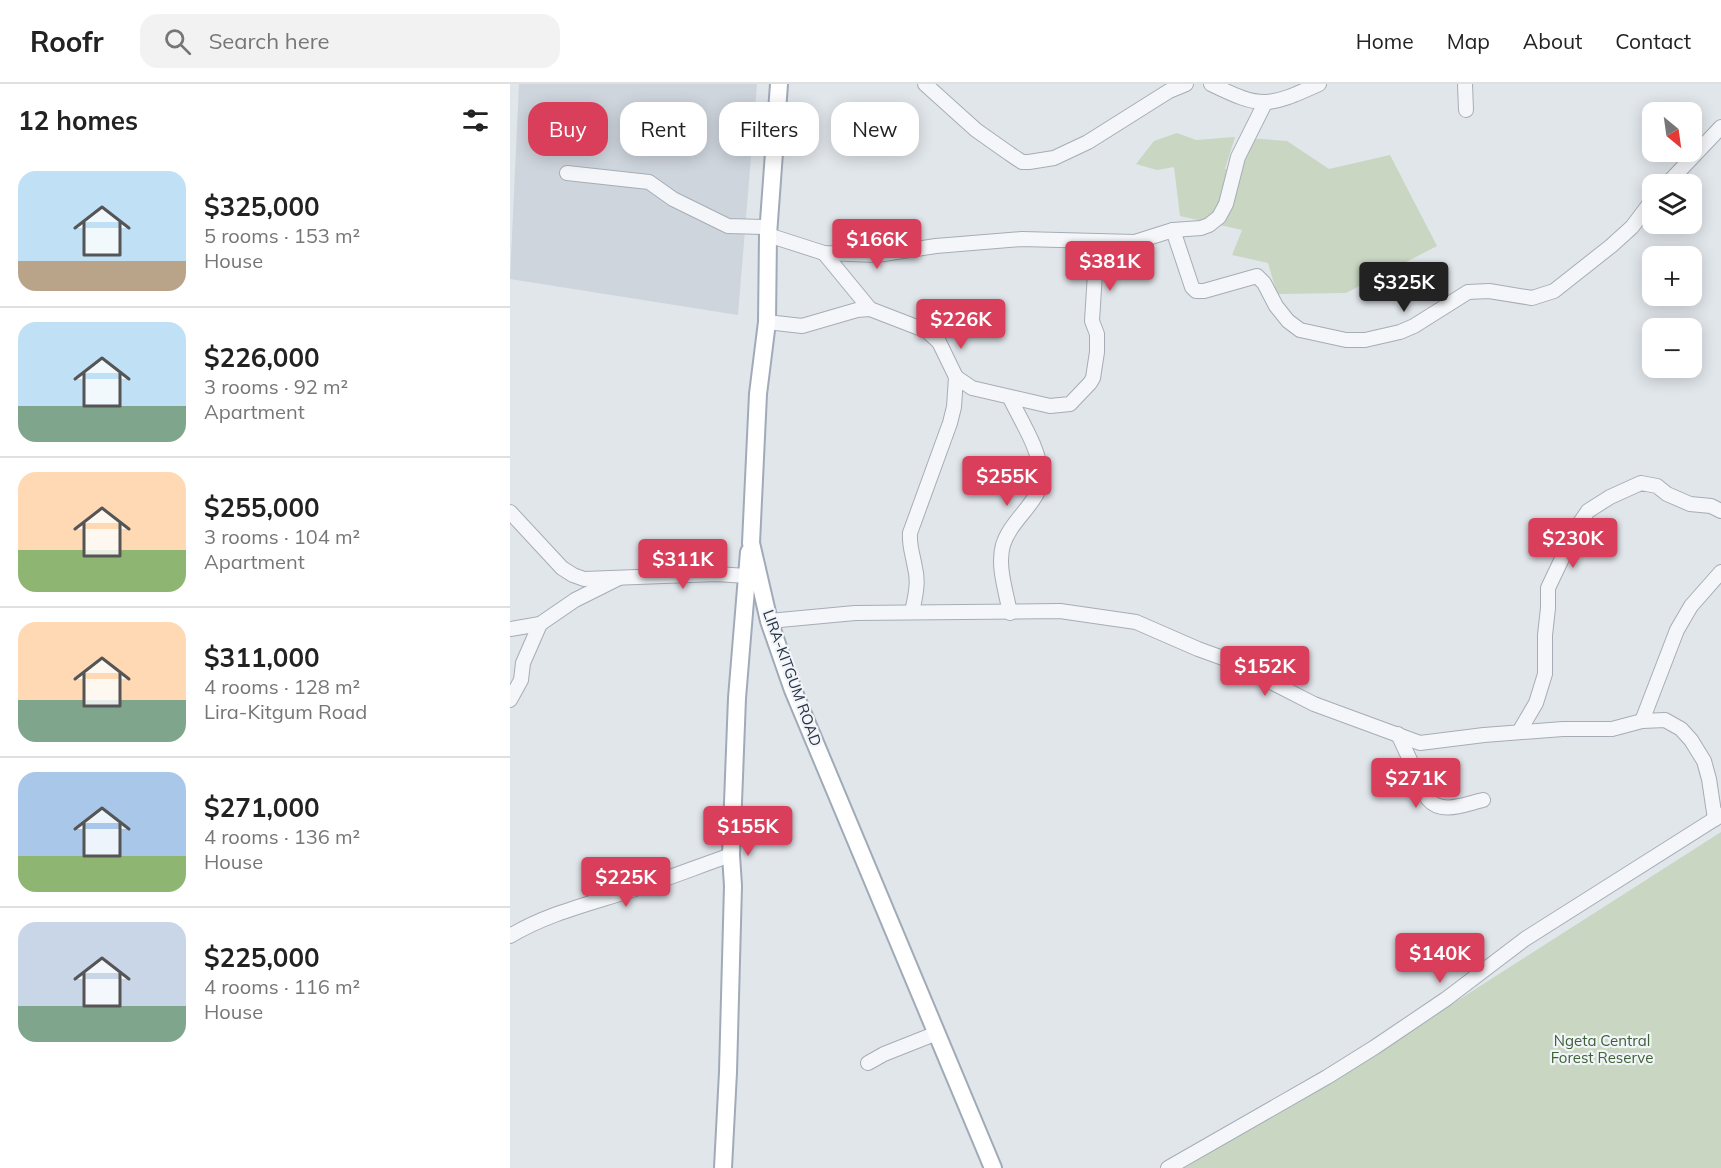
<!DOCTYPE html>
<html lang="en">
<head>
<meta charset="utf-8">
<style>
  body { margin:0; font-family:Mulish,sans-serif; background:#f2f2f2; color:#222; height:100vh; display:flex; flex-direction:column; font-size:22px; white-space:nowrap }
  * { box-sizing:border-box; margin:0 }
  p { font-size:20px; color:#767676 }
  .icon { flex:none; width:33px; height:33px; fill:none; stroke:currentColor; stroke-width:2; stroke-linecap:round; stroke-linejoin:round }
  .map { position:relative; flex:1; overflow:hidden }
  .details { display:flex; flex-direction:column; background:#fff; width:510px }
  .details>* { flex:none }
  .banner { position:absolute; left:18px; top:18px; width:570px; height:54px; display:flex; gap:12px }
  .needle { width:39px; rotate:151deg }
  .tools { position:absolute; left:1132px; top:18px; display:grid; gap:12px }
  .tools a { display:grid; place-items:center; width:60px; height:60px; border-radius:12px; background:#fff; box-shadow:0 3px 15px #0003; font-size:30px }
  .price { position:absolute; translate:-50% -51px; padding:0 14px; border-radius:6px; background:#d93e5b; color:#fff; font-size:20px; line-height:39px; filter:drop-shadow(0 2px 3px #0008) }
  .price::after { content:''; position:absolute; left:50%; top:36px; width:18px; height:14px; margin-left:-9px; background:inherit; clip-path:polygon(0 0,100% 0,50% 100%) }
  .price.active { background:#222; color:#fff }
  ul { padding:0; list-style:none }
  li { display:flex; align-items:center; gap:18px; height:150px; padding:0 18px }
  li+li { border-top:2px solid #e0e0e0 }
  li span { display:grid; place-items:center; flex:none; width:168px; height:120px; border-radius:18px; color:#555 }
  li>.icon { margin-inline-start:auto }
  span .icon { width:72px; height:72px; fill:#fffc; stroke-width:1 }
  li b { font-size:26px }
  h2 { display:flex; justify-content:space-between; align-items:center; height:72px; padding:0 18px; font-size:26px }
  .pill { padding:0 21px; border-radius:18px; background:#fff; box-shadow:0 3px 15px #0003; font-size:21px; line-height:54px }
  .pill.active { background:#d93e5b; color:#fff }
  header { display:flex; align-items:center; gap:36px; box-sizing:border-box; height:84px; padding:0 30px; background:#fff; border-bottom:2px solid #e0e0e0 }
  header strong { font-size:28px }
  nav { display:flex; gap:33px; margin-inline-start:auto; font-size:21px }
  .search { width:420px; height:54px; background:#f2f2f2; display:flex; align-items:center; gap:15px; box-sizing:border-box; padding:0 21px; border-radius:18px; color:#767676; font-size:22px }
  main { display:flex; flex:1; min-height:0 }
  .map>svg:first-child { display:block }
  .built { fill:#cfd5dd }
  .green { fill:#c8d6c2 }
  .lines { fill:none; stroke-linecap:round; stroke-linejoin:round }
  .minor-casing { stroke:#a6adb6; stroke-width:16 }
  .major-casing { stroke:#a0aab8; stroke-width:20 }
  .minor { stroke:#f5f6f9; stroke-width:14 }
  .major { stroke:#fff; stroke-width:16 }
  .labels { text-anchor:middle; stroke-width:4.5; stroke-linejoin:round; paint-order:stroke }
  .street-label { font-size:15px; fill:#283344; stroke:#f1f4f8 }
  .park-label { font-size:15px; fill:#3e6134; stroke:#f1f4f8 }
</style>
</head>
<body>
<header>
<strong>Roofr</strong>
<div class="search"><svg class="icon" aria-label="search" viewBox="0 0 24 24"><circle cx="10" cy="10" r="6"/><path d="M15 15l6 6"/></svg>Search here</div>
<nav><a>Home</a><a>Map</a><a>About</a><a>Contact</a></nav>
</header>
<main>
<section class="details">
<h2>12 homes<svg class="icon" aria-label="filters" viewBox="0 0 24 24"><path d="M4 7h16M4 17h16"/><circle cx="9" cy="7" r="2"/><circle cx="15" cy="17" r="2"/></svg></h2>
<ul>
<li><span style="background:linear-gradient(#bfe0f5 75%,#b9a48a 0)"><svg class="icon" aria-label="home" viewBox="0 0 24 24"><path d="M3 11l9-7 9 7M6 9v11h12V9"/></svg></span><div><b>$325,000</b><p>5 rooms · 153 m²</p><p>House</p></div></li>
<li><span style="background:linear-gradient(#bfe0f5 70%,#7fa58c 0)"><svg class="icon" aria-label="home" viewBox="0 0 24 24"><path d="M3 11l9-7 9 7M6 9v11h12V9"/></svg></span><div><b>$226,000</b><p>3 rooms · 92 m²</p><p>Apartment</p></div></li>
<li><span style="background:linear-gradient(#ffd9b3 65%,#8fb573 0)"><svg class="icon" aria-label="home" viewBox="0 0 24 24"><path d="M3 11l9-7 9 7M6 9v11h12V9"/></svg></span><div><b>$255,000</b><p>3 rooms · 104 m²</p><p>Apartment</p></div></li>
<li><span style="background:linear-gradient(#ffd9b3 65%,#7fa58c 0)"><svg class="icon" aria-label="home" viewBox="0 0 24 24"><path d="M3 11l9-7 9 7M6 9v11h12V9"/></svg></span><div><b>$311,000</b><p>4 rooms · 128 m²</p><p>Lira-Kitgum Road</p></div></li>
<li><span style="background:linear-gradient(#a9c7e8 70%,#8fb573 0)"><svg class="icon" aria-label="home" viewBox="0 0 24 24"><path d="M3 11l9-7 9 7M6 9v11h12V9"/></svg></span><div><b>$271,000</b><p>4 rooms · 136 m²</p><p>House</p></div></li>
<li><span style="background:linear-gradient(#c9d6e8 70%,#7fa58c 0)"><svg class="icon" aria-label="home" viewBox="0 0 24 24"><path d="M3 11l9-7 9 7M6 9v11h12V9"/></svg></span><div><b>$225,000</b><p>4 rooms · 116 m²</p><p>House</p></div></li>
</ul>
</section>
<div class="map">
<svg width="1211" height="1084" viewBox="0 0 1211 1084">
  <rect width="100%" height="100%" fill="#e1e6eb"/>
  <polygon class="built" points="9,0 247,0 228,231 0,195"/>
  <g class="green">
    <polygon points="667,49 686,56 725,53 715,85 728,85 739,54 777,57 819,85 880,71 927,162 836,209 767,210 758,179 722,171 732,146 670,132 664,83 647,86 626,80 644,57"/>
    <polygon points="1211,748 1211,1084 674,1084 939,922"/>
  </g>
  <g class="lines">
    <g class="minor-casing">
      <g id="minor">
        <polyline points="415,0 466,46 500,70 512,78 519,78 544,74 578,58 659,7 676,0"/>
        <path d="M 701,0 C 752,25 758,23 809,0"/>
        <polyline points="955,0 956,26"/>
        <polyline points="57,89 139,98 163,115 218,142 259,143"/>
        <polyline points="1157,100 1211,43"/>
        <polyline points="663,146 682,203 686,207 694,207 747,192 754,199 766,222 778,237 790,246 836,256 855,256 890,248 904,242 958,208 979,207 1022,214 1044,207 1101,162 1122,143 1143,115"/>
        <polyline points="258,151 314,169 367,171 426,162 512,155 625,158 663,146 691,144 699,141 709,133 716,120 728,73 755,19"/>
        <polyline points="314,169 360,225 417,247 429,258 446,293 462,304 540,322 560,320 580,299 583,294 587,268 587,250 582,237 587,158"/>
        <polyline points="257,238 292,242 347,226 360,225"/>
        <polyline points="0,428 52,484 63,491 74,495 207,490 236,492"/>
        <path d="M 402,528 C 405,514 409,498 405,484 C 403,471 399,462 400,449 L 440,339 L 444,323 L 446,293"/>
        <path d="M 500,529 C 496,507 487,482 493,461 C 501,434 534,416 531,390 C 529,364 511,337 500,314"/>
        <polyline points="259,537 345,529 550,527 626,538 688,565 735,582 761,598 804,620 910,659 974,651 1053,645 1102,645 1132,637 1155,636 1171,645 1181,656 1194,677 1199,695 1205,735"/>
        <polyline points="0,545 30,540 65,516 109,494"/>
        <polyline points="0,616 11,596 13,579 30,540"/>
        <polyline points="1132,637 1167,546 1181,522 1211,488"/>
        <polyline points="1009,648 1026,619 1035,590 1035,551 1038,524 1038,504 1067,443 1078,427 1100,413 1131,399 1147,402 1157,410 1180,420 1201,422 1211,427"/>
        <path d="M 888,650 L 918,715 C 931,731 955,720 973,716"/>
        <path d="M 0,852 C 38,829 83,819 125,805 C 157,795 189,782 221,771"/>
        <polyline points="358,979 374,970 427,949"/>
        <polyline points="658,1084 817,993 865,963 936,915 1015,855 1211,731"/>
      </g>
    </g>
    <g class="major-casing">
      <g id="major">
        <polyline points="269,0 258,151 257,238 248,310 241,459 259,537 283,606 483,1084"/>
        <polyline points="213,1084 218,988 223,802 221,771 227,614 239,468"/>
      </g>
    </g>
    <use href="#minor" class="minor"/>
    <use href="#major" class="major"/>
  </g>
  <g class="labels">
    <g class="street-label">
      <text transform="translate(282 594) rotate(70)" y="5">LIRA-KITGUM ROAD</text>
    </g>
    <g class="park-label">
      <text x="1092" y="962">Ngeta Central<tspan x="1092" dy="17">Forest Reserve</tspan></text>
    </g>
  </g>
</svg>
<div class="tools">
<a><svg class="needle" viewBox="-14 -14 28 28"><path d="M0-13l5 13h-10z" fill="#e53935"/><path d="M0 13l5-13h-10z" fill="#767676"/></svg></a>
<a><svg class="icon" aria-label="layers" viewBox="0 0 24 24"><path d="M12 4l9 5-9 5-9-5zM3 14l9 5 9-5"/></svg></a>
<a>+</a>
<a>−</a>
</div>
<b class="price" style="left:367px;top:186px">$166K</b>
<b class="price" style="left:600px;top:208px">$381K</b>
<b class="price active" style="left:894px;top:229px">$325K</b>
<b class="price" style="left:451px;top:266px">$226K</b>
<b class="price" style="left:497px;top:423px">$255K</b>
<b class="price" style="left:1063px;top:485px">$230K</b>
<b class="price" style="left:173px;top:506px">$311K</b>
<b class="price" style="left:755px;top:613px">$152K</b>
<b class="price" style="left:906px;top:725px">$271K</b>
<b class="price" style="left:238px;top:773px">$155K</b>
<b class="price" style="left:116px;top:824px">$225K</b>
<b class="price" style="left:930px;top:900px">$140K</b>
<div class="banner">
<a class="pill active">Buy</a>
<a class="pill">Rent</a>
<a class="pill">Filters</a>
<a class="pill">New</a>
</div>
</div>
</main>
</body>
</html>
